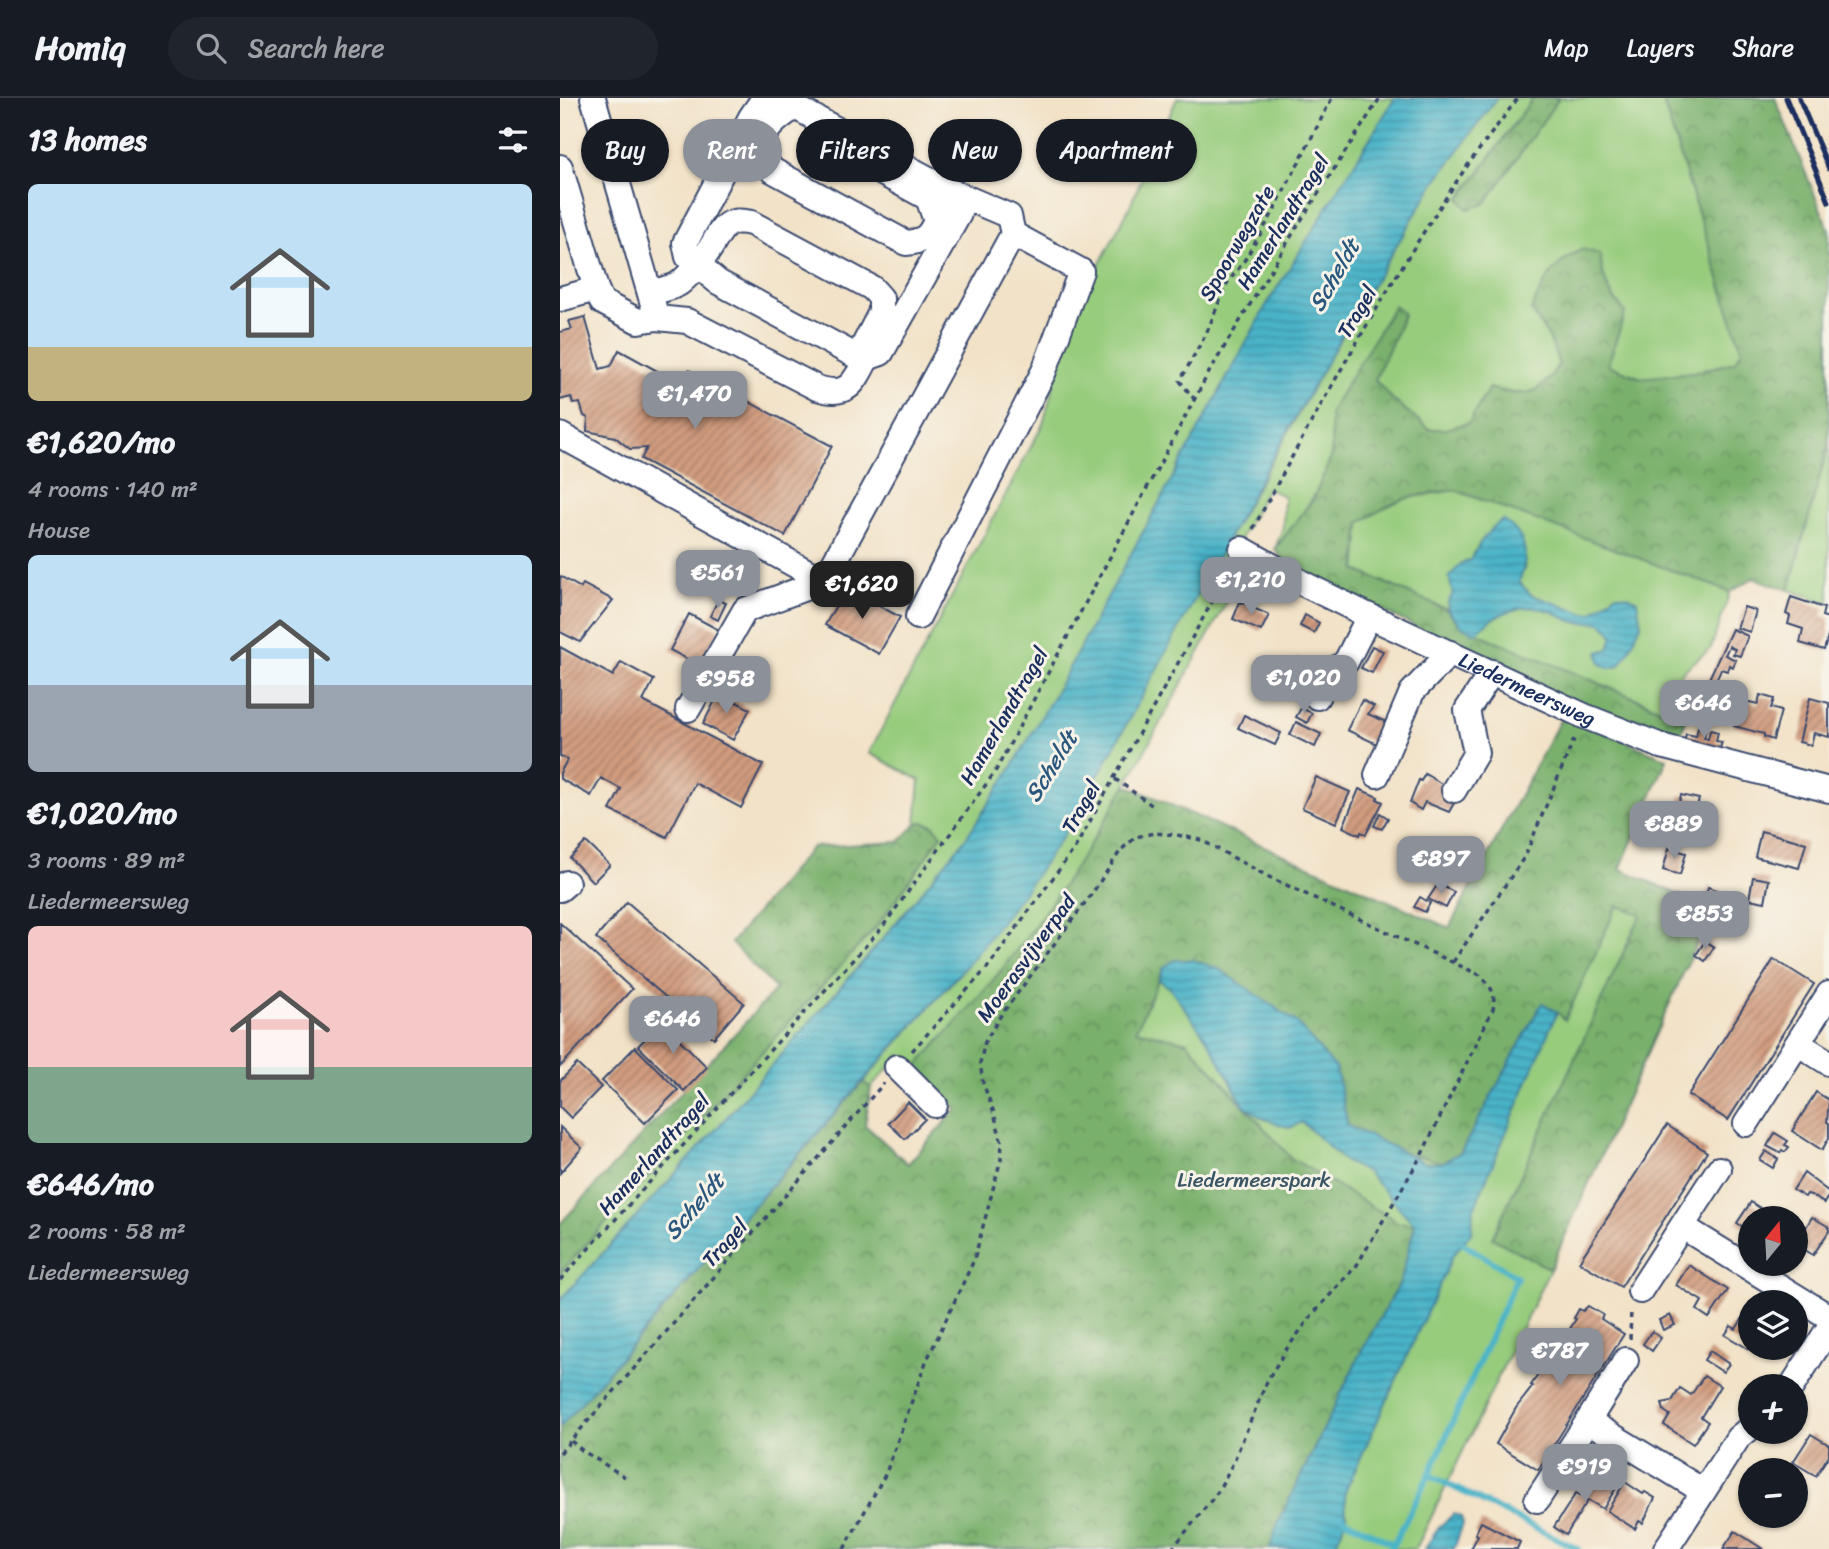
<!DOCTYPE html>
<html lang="en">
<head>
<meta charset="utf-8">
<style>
  body { margin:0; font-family:Sriracha,sans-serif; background:#20242c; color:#f1f3f6; height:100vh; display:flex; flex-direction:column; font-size:26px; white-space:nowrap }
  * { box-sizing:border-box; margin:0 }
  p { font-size:23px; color:#9ea1a6 }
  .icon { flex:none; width:38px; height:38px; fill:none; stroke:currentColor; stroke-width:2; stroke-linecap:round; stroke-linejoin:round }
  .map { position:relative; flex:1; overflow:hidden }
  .side { display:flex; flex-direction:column; background:#171b24; width:560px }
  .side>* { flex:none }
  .hud { position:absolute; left:21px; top:21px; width:665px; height:63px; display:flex; gap:14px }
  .needle { width:46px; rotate:18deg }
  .controls { position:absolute; left:1178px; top:1108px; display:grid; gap:14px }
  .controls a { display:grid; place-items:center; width:70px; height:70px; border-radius:50%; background:#171b24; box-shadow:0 2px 5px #0004; font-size:35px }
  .price { position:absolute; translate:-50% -60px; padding:0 16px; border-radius:14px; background:#8c9099; color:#fff; font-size:23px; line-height:46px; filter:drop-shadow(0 2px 4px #0008) }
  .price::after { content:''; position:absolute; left:50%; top:42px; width:21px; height:16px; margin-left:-10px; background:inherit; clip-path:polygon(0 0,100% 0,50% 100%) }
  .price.selected { background:#222; color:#fff }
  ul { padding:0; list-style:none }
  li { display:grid; align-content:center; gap:14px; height:371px; padding:0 28px }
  li span { display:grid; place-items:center; height:217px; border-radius:10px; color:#555 }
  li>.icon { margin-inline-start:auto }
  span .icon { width:126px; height:126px; fill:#fffc; stroke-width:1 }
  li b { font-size:30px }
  h2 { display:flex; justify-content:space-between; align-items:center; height:84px; padding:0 28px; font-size:30px }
  .chip { padding:0 24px; border-radius:32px; background:#171b24; box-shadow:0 2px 5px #0004; font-size:24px; line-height:63px }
  .chip.selected { background:#8c9099; color:#fff }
  header { display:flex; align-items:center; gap:42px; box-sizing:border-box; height:98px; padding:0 35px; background:#171b24; border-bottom:2px solid #363941 }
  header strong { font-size:33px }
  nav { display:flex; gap:38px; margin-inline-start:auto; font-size:24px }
  .search { width:490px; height:63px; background:#20242c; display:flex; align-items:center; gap:18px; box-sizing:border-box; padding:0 24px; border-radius:38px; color:#9ea1a6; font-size:26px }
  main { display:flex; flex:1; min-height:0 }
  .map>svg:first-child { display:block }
  .green { fill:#97cc7d; stroke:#597e6e; stroke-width:2 }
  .forest { fill:url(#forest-crowns); stroke:#4a7065; stroke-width:2 }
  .water { fill:url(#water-rules); stroke:#327193; stroke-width:2 }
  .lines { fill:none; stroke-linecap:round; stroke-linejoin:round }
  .stream { stroke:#4ab3c8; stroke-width:6 }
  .building { fill:url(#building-hatch) }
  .minor-casing { stroke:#3b4a6e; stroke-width:28 }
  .path { stroke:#3b4a6e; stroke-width:3.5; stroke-dasharray:5 5; stroke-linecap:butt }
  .minor { stroke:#fff; stroke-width:24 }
  .rail { stroke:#1b2f5e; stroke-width:5 }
  .labels { text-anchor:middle; stroke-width:6; stroke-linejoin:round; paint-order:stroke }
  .street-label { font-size:21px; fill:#1b2f5e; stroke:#f7f3e8 }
  .park-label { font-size:21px; fill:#3a5666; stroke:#f7f3e8 }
  .water-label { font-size:23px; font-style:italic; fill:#29577e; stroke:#f7f3e8 }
</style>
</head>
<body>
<header>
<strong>Homiq</strong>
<div class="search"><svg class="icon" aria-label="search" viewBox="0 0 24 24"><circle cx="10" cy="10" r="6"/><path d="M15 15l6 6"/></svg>Search here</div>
<nav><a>Map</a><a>Layers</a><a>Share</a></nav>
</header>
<main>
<section class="side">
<h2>13 homes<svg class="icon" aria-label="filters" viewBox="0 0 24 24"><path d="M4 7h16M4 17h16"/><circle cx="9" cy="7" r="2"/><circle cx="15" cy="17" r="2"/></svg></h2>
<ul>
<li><span style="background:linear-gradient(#bfe0f5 75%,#c2b280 0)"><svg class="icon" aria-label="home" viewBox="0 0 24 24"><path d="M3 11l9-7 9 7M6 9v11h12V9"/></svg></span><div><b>€1,620/mo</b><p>4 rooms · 140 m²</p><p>House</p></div></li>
<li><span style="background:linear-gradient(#bfe0f5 60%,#9aa5b1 0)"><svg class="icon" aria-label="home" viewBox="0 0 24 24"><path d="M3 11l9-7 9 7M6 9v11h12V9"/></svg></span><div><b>€1,020/mo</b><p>3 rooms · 89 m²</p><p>Liedermeersweg</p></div></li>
<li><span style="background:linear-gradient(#f6c9c9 65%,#7fa58c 0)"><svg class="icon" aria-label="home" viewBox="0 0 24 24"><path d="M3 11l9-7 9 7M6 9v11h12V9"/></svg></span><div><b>€646/mo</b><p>2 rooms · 58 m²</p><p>Liedermeersweg</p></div></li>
</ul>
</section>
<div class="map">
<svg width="1269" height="1451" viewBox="0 0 1269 1451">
  <defs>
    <pattern id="forest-crowns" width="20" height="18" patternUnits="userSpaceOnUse" patternTransform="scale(1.75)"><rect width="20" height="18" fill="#79b06c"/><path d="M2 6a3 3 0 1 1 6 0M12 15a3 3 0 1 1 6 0" fill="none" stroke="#62905c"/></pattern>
    <pattern id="water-rules" width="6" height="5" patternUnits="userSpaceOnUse" patternTransform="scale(1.75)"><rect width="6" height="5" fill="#4ab3c8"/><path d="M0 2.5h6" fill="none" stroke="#3d92a6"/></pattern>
    <pattern id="building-hatch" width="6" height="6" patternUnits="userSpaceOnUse" patternTransform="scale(1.75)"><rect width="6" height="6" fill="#d19b7e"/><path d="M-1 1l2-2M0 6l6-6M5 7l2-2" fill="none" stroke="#a97f6a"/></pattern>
  </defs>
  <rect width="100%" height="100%" fill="#f7f3e8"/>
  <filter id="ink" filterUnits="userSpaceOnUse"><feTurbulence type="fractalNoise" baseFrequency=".0143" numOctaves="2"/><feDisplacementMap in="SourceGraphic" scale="14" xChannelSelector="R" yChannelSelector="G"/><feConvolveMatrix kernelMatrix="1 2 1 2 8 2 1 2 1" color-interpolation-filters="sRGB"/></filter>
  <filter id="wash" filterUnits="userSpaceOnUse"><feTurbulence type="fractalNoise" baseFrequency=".00686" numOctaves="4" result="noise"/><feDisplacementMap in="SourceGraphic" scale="28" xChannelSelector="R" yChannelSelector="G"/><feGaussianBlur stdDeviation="1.57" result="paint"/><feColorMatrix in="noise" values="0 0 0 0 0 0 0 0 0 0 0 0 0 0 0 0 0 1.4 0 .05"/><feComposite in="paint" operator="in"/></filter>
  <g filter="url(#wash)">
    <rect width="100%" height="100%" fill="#f2e2c7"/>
    <g class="green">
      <polygon points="617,0 835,0 706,208 496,594 451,671 406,740 321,843 151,1037 0,1202 0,1175 317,828 382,737 362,724 356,726 360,682 309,655 483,326 501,260 525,194 569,110"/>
      <path d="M 937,0 L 973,0 L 900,100 L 925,105 L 999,0 L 1102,0 L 1182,253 L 1175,264 L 1134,274 L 1081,280 L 1047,267 L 1065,214 C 1048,196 1042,180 1040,156 L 971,212 L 990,241 L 999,266 C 980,300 963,299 929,290 L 909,325 L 886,331 L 868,331 L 832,301 L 815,282 C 823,259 837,240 843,216 L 834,209 L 773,342 C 770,385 740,419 715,451 L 723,429 L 724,398 L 707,390 L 670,460 L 686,469 L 566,687 L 889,830 L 1003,617 L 1107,661 L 1060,771 L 1152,811 L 990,1171 L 856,1451 L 0,1451 L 304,1027 L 348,1066 L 397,1011 L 356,969 L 339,958 L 311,990 L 303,984 L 414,859 L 501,741 L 781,239 L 875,84 Z"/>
      <polygon points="1269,344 1269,505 1229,492"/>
      <path d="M 895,392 L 1170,494 L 1151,550 L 1122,574 L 1119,588 L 1130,607 L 1125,624 L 1087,605 L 916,535 C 935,515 963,503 991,513 C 999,516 1007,523 1016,524 C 1034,528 1041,516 1053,538 L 1049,551 L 1050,570 L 1059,568 L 1068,555 L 1081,526 L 1056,496 L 1032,515 L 1023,515 L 971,497 L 959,484 L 965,468 L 922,442 L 910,462 L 901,466 L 892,489 L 893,497 L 888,504 L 887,512 L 796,472 L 800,425 L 836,402 Z"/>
    </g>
    <g class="forest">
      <polygon points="973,0 999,0 925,106 908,111 900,101"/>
      <path d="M 1102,0 L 1215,0 L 1269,132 L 1269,344 L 1229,492 L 1193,480 L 1170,494 L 895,392 C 850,398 838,399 800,425 L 796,472 L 887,512 L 901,528 L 926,539 L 1087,605 L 1125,624 L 1118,645 L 1032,615 L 725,465 L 715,451 L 754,400 L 772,357 L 770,314 L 834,208 L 843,215 C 836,241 824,257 815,282 L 832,301 L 869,331 L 886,331 L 909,325 L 929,290 C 963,299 980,300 999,266 L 990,241 L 971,212 C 984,183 993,166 1022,151 L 1040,156 C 1042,180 1048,196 1065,214 L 1048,267 L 1081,280 L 1134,274 L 1175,264 L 1182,253 Z"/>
      <path d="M 1003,617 L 1107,661 L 1060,771 L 1152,811 L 990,1171 L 932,1140 L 1081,816 L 1057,808 L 1005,922 L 997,914 L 982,906 L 901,1054 L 882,1065 L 861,1058 L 851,1058 L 788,1028 L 776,971 L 604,869 L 576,932 L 627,944 L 731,1060 L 838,1124 L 855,1127 L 840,1185 L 802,1252 L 718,1425 L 710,1451 L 0,1451 L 0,1329 L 303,984 L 311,990 L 305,1027 L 348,1066 L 397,1011 L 356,969 C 383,938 412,909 437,877 C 486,817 527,754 566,687 L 889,830 Z"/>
      <polygon points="362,724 373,727 382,737 317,828 0,1175 0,1126 216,891 171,845 252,749 339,744 356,726"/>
    </g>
    <g class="water">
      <polygon points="835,0 937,0 875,84 781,239 699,384 541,673 501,741 467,790 414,859 325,958 0,1329 0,1202 151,1037 321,843 406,740 451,671 496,594 706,208"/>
      <path d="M 943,422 C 968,438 969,459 959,484 L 971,497 L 1023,515 L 1032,515 L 1056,496 L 1068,498 L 1077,503 L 1081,526 L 1068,555 L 1059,568 L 1050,570 L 1041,566 L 1038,554 L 1049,551 L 1053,538 C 1041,516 1034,528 1016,524 C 1007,523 999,516 991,513 C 963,503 935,515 916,535 L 901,528 L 888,512 L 888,504 L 893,496 L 889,479 L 901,466 L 910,462 L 922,442 L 934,428 Z"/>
      <polygon points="615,862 633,862 659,871 736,924 776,971 788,1028 866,1065 882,1065 901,1054 982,905 997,914 913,1113 912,1134 893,1157 785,1394 786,1422 774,1451 710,1451 718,1425 802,1252 840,1185 855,1127 807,1074 785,1064 742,1024 730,1030 702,1020 683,1006 649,944 610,890 599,882 604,869"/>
      <polygon points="894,1416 901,1419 903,1426 894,1451 865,1451 879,1429"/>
    </g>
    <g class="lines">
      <g class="stream">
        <polyline points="869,1377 1018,1451"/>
        <polyline points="786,1422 833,1446"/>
        <polyline points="831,1451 869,1377 957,1179 902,1145"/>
      </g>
    </g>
    <g id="blocks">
      <g class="building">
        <polygon points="25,219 40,271 51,268 59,252 121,286 129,272 272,348 225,438 81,361 87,350 70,351 55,339 27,333 28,320 24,318 20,305 13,306 11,299 0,302 0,234 12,231 9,223"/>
        <polygon points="0,478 21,490 23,486 53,502 20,544 0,534"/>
        <polygon points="286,490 340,519 319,556 265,527"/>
        <polygon points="1231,499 1264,510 1262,518 1269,520 1269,535 1264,552 1240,545 1243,531 1228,526 1230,518 1226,516"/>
        <polygon points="158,502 166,505 158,522 150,518"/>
        <polygon points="680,504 709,517 701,533 673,521"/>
        <polygon points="1184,509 1196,513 1190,534 1177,530"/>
        <polygon points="129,516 159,532 140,568 110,552"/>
        <polygon points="745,517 759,525 754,535 740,528"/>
        <polygon points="1172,531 1188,538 1180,558 1173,556 1175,551 1169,548 1165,557 1176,562 1173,569 1169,567 1167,573 1161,571 1146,603 1140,600"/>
        <polygon points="812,548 823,553 812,575 801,570"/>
        <polygon points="0,549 53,578 61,564 94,582 83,603 203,667 181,710 135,685 107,739 50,712 61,691 41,680 31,698 0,681 0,675 7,662 0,658"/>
        <polygon points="738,560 749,566 746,573 753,577 741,601 719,590 731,565 735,567"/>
        <polygon points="159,595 190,611 173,642 143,626"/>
        <polygon points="1200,597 1214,601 1211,610 1221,613 1213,642 1204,639 1204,636 1174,628 1180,602 1198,606"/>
        <polygon points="1250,600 1269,605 1269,639 1254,635 1251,647 1239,644"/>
        <polygon points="802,602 814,608 808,616 831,626 821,648 787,632"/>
        <polygon points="741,610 752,615 747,625 736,619"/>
        <polygon points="684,617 721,635 715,647 678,630"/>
        <polygon points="736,624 761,636 755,649 730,637"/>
        <polygon points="1138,629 1146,631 1144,640 1148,641 1150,632 1158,634 1156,643 1162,644 1159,653 1124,644 1126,636 1136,638"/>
        <polygon points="865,676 899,696 889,714 865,704 861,712 850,705 859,682 861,683"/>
        <polygon points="756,679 790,694 776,725 742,710"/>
        <polygon points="799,691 818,699 817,701 823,704 806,736 801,734 800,737 783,729"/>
        <polygon points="1121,697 1139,701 1133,723 1137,724 1133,738 1111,733"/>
        <polygon points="820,715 828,720 822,731 814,728"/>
        <polygon points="1201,733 1246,745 1239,770 1195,759"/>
        <polygon points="26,744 50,767 33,784 10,760"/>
        <polygon points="1109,750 1126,755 1120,777 1103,772"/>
        <polygon points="1193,779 1209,782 1205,804 1189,801"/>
        <polygon points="878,786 894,794 886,810 868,801"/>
        <polygon points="1148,789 1172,797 1168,807 1145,799"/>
        <polygon points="860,799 870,805 865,814 854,809"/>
        <polygon points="67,804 184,905 154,940 36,840"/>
        <polygon points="0,825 72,891 0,969"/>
        <polygon points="1145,843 1154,849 1145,863 1136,857"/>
        <polygon points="1214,861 1254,886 1168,1022 1128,997"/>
        <polygon points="102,924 147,969 124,993 78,948"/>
        <polygon points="75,949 118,992 85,1025 42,983"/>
        <polygon points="17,966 41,989 11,1020 0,1009 0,983"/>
        <polygon points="1256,994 1269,1002 1267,1024 1269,1025 1269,1040 1262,1052 1232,1033"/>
        <polygon points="348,1004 365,1021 345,1041 328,1025"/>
        <polygon points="1107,1027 1147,1054 1061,1189 1019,1164"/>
        <polygon points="0,1029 22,1050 0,1075"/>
        <polygon points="1215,1035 1228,1043 1225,1047 1229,1049 1225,1054 1222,1052 1220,1055 1207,1048"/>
        <polygon points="1206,1053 1218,1061 1213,1070 1200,1062"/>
        <polygon points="1244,1075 1269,1094 1269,1101 1267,1100 1264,1105 1251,1097 1247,1096 1245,1099 1233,1092"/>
        <polygon points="1191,1104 1215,1120 1190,1120 1190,1133 1177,1125"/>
        <polygon points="1252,1119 1269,1129 1269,1133 1253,1157 1236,1146"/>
        <polygon points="1129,1167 1168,1192 1149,1220 1137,1212 1142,1203 1116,1187"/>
        <polygon points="1028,1208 1043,1217 1041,1221 1064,1236 978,1372 936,1346 956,1310 973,1288 971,1287 994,1254 992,1253 1005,1232 1008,1234 1016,1221 1014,1220 1019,1211 1023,1213"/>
        <polygon points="1186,1215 1190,1217 1190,1250 1210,1250 1204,1260 1165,1237 1171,1228 1176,1231"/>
        <polygon points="1110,1217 1115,1227 1103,1232 1099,1222"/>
        <polygon points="1092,1233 1101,1240 1092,1253 1083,1246"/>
        <polygon points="1150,1253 1169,1266 1163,1274 1144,1262"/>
        <polygon points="1144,1278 1160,1288 1141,1319 1148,1324 1133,1346 1104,1327 1110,1317 1104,1313 1102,1305 1112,1303 1120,1290 1131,1297"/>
        <polygon points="1251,1336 1269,1347 1269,1357 1256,1378 1233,1364"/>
        <polygon points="1038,1379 1056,1390 1043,1411 1028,1402 1006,1437 994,1429 1016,1395 1025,1400"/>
        <polygon points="1065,1384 1083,1396 1085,1394 1095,1400 1083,1425 1079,1423 1075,1431 1047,1413"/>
        <polygon points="921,1424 960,1444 957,1451 911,1451 918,1437 915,1436"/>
        <polygon points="1175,1433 1203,1451 1163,1451"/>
      </g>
    </g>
  </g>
  <g filter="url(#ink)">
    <use href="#blocks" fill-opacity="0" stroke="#3b4a6e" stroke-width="2"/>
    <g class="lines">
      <g class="minor-casing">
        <g id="minor">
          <path d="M 33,0 L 97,220 L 127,223 L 257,290 C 288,300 294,285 307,260 L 304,247 L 321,214 L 321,200 L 312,190 L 191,125 C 161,118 161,136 147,155 C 140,165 130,176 121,184 C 114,190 100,192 90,195"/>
          <path d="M 235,9 C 210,25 189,43 212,72 L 346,145 C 371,143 371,132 381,113"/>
          <polyline points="257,25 276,50 368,100 376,123"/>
          <polyline points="0,69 36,191 0,201"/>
          <polyline points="36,191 42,204 78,223 97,220"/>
          <polyline points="0,337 264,483 185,512 128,611"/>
          <path id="s1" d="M 682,451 L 744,486 L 809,518 L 1024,618 L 1101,648 L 1269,692"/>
          <polyline points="264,483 453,136 449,118 393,94 235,9 218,2 200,6 191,19 125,145 128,159 158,184 294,257 307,260 321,255 399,116 393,94"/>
          <polyline points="358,519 484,273 521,173 453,136"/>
          <polyline points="757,599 770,575 786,564 809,518"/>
          <polyline points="817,677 852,594 890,555"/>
          <polyline points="894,692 916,655 907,612 932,574"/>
          <polyline points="0,791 7,785"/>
          <polyline points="1239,946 1269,965"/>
          <polyline points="337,969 375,1007"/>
          <polyline points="1186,1026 1269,896"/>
          <polyline points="1123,1129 1269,1219"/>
          <polyline points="1080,1193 1159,1071"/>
          <polyline points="1232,1288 1269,1230"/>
          <polyline points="1028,1323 1066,1262"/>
          <polyline points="977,1402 1028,1323 1143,1393"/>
          <polyline points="1106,1451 1178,1340 1190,1330"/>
        </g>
      </g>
      <g class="path">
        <polyline points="635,302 620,283 647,234 666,187 684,163 711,118 772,0"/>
        <path d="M 693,431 C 754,317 818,203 889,95 C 910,62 935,31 958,0"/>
        <polyline points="555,681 593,708"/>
        <polyline points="893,864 965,758 1015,639"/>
        <polyline points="352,953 427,870 515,750 672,468"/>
        <polyline points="0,1182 321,831 435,674 648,276 738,127 820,0"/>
        <polyline points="1070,1241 1071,1211"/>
        <polyline points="11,1343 23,1353 65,1379"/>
        <polyline points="0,1355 324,985"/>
        <path d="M 284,1451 L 326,1375 L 366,1264 L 414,1162 L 441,1061 L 442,1045 L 434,1015 L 423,985 L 420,965 L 425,944 L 439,920 L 533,794 L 561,752 L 576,739 L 594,735 L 617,737 L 641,742 L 709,779 L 920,877 C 931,888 936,895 933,911 L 861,1058 L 797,1167 L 752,1217 L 728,1249 L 708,1281 L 673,1365 L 657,1395 L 612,1451"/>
      </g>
      <use href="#minor" class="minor"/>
      <g class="rail">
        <polyline points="1226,0 1269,104"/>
        <polyline points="1239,0 1269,71"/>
      </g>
    </g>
  </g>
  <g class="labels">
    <g class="street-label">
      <text transform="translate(723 124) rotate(-58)" y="7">Hamerlandtragel</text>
      <text transform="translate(677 145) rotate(-60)" y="7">Spoorwegzate</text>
      <text transform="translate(797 214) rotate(-59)" y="7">Tragel</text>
      <text dy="7" stroke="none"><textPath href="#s1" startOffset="318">Liedermeersweg</textPath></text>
      <text transform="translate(444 618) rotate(-60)" y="7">Hamerlandtragel</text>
      <text transform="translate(521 709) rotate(-60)" y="7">Tragel</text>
      <text transform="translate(466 860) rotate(-54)" y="7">Moerasvijverpad</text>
      <text transform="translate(94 1056) rotate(-48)" y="7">Hamerlandtragel</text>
      <text transform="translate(165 1145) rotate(-48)" y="7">Tragel</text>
    </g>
    <g class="park-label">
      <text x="694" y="1089">Liedermeerspark</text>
    </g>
    <g class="water-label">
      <text transform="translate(774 177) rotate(-60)" y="8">Scheldt</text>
      <text transform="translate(491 668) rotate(-58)" y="8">Scheldt</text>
      <text transform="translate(134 1108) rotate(-49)" y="8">Scheldt</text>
    </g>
  </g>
</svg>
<div class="controls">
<a><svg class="needle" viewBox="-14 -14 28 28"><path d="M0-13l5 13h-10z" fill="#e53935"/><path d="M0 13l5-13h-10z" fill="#9ea1a6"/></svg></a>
<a><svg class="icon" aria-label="layers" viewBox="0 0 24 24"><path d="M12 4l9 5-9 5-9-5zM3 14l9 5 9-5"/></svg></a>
<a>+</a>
<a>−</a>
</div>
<b class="price" style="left:135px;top:333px">€1,470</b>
<b class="price" style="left:158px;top:512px">€561</b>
<b class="price" style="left:691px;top:519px">€1,210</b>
<b class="price selected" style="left:302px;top:523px">€1,620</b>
<b class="price" style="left:744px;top:617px">€1,020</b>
<b class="price" style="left:166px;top:618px">€958</b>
<b class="price" style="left:1144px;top:642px">€646</b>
<b class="price" style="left:1114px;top:763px">€889</b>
<b class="price" style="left:881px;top:798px">€897</b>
<b class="price" style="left:1145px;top:853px">€853</b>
<b class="price" style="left:113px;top:958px">€646</b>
<b class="price" style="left:1000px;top:1290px">€787</b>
<b class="price" style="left:1025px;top:1406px">€919</b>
<div class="hud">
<a class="chip">Buy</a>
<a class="chip selected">Rent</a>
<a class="chip">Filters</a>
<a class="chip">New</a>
<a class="chip">Apartment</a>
</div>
</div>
</main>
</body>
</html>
